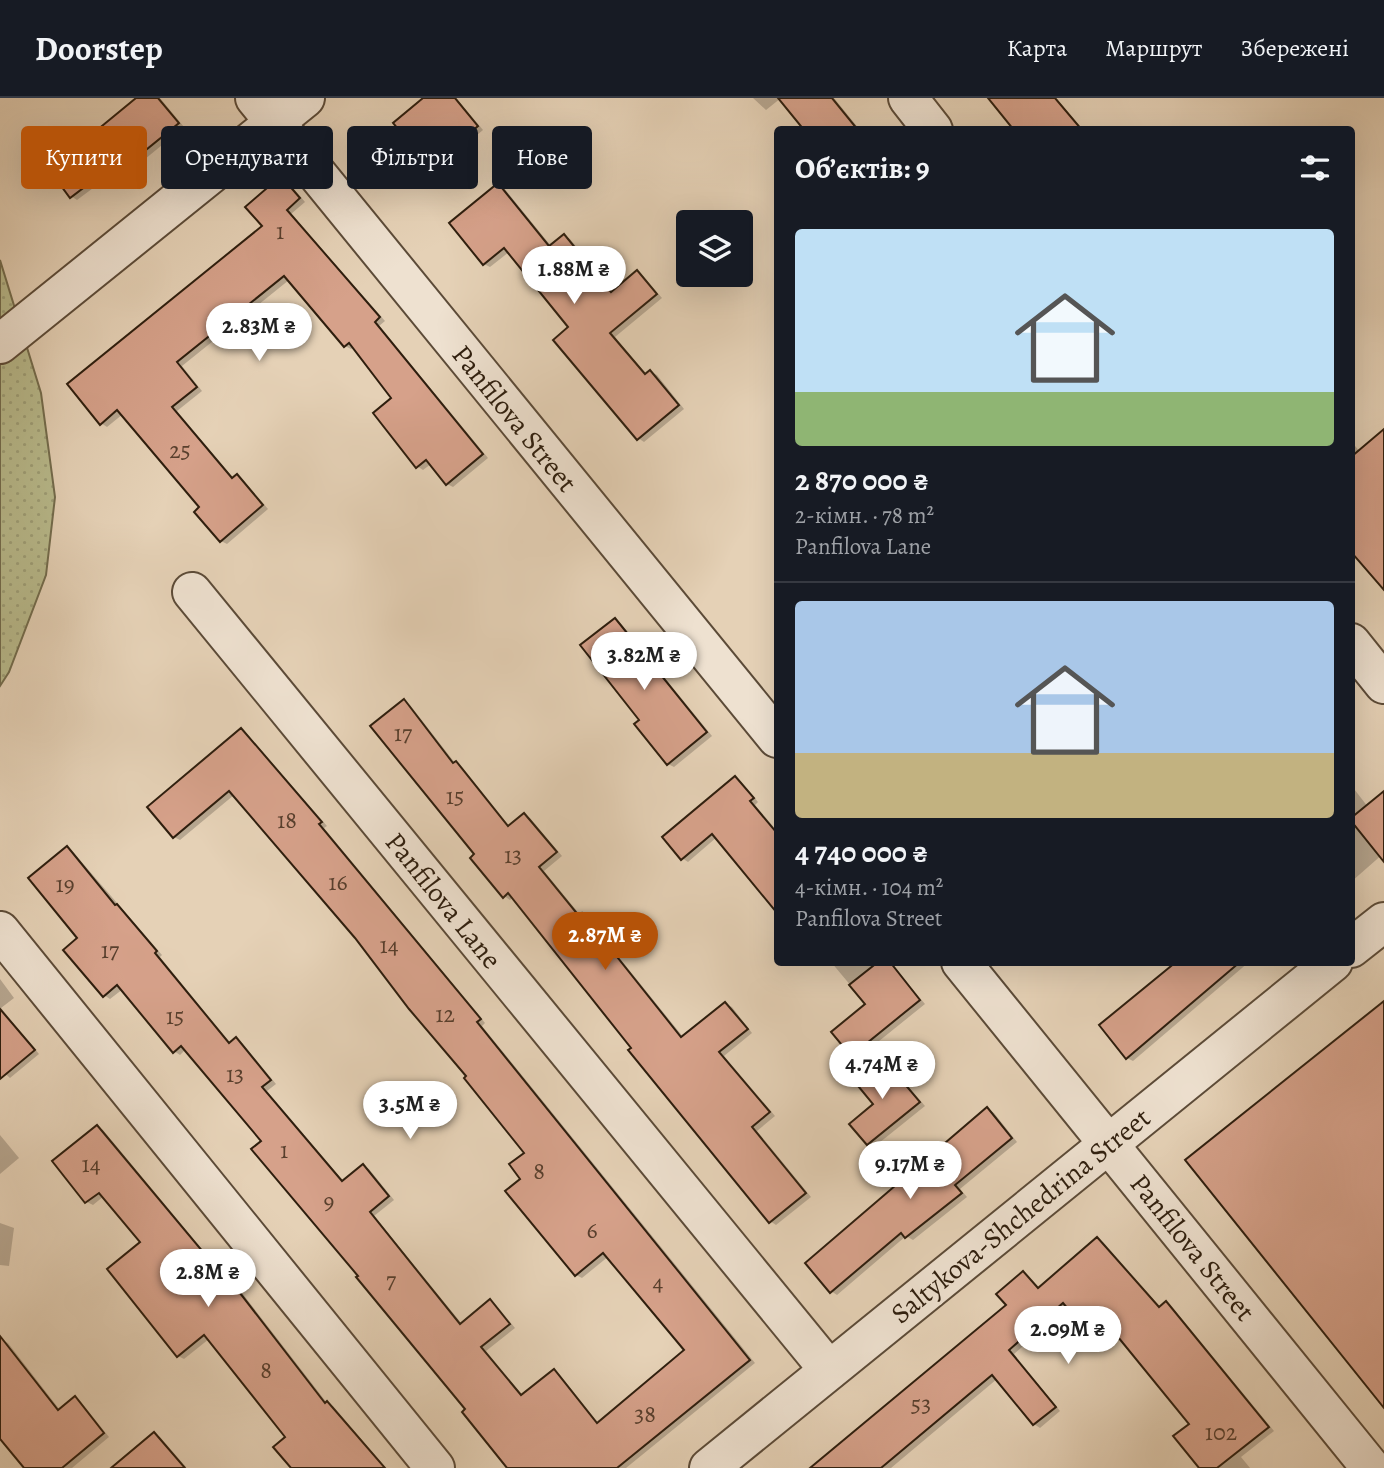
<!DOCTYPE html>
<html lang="uk">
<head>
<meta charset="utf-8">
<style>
  body { margin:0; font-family:Alegreya,serif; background:#20242c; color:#f1f3f6; height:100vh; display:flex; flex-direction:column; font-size:26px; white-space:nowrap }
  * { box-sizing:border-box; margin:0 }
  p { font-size:23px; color:#9ea1a6 }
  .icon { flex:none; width:38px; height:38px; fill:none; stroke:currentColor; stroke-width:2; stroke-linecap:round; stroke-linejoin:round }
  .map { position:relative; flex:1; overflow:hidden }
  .drawer { position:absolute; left:774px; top:28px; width:581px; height:840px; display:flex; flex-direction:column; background:#171b24; border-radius:7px; box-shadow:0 7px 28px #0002 }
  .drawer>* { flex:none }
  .guide { position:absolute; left:21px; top:28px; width:648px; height:63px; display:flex; gap:14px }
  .buttons { position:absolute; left:676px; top:112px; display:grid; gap:14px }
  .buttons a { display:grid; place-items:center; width:77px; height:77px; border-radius:7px; background:#171b24; box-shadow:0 7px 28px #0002; font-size:35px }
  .price { position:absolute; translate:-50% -60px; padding:0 16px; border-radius:24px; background:#fff; color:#222; font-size:23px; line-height:46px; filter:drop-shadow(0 2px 4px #0008) }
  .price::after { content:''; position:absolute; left:50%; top:42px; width:21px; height:16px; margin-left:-10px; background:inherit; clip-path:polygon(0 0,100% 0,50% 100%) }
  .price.selected { background:#b45309; color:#fff }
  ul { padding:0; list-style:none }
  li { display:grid; align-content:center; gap:14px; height:371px; padding:0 21px }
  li+li { border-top:2px solid #363941 }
  li span { display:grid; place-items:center; height:217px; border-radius:7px; color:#555 }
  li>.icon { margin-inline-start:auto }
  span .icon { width:126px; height:126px; fill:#fffc; stroke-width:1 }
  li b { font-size:30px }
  h2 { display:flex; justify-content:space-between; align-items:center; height:84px; padding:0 21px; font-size:30px }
  .tag { padding:0 24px; border-radius:7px; background:#171b24; box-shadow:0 7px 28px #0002; font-size:24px; line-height:63px }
  .tag.selected { background:#b45309; color:#fff }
  header { display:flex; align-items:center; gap:42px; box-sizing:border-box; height:98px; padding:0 35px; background:#171b24; border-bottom:2px solid #363941 }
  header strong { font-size:33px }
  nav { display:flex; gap:38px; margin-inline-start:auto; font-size:24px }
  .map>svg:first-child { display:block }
  .grass { fill:url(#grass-dots); stroke:#736c4d; stroke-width:2 }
  .shadow { fill:#0003 }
  .building { fill:#d6a18a; stroke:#2e1e0e; stroke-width:2 }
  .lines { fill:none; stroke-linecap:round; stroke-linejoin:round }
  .minor-casing { stroke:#5c4b38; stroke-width:42 }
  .minor { stroke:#eee1d0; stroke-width:38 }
  .labels { text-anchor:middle; stroke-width:6; stroke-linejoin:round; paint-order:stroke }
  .number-label { font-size:24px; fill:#583f2d }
  .street-label { font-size:28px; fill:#2e1e0e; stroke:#eee1d0 }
</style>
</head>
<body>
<header>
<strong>Doorstep</strong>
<nav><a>Карта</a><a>Маршрут</a><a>Збережені</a></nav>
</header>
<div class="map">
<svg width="1384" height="1370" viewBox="0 0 1384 1370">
  <defs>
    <pattern id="grass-dots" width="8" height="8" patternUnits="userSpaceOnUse" patternTransform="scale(1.75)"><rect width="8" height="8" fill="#b8ba8c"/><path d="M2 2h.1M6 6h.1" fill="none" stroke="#9e9f78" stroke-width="1.8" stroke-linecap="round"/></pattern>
  </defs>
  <rect width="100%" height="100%" fill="#e5d1b6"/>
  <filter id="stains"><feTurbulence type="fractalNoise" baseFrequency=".00286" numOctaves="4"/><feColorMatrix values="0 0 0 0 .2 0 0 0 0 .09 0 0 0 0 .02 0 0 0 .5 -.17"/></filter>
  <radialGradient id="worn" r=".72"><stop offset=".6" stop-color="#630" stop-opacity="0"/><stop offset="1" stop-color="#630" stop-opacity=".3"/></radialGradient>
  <polygon class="grass" points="0,162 41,295 55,399 46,477 9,574 0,588"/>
  <g class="shadow">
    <polygon points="139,0 160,0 184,29 128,75 120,70 77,102 71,98 71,49 75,51"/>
    <polygon points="426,0 456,0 483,32 436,71 430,68"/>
    <polygon points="753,0 834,0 860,32 806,32 781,0 766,12"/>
    <polygon points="990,0 1056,0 1083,32 1016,32"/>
    <polygon points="281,80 287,83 305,104 291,116 385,223 379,228 488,360 453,389 447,386 431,366 423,372 417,368 393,300 354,249 351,251 345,248 289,182 182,268 202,293 177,313 234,381 237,378 243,382 268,411 227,446 221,443 202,409 123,316 107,329 101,325 264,128"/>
    <polygon points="498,87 504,90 551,148 564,138 570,141 613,194 637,174 643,178 662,200 615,239 647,277 651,274 657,277 684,311 644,344 638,340 570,229 509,154 490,169 484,166"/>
    <polygon points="1384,335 1384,488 1351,448 1351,343 1360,354"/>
    <polygon points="615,522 621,526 712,638 674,669 668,666 642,622"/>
    <polygon points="404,604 410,607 455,665 462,669 510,729 524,717 530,720 562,758 544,773 581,818 588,821 684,940 726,906 732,909 752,935 724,958 775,1018 757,1033 811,1099 776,1127 770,1123 513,799 510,802 504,798 477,757"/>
    <polygon points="241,633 247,636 327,728 324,730 485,925 482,928 755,1265 626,1370 508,1370 467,1312 361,1178 263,1044 186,951 180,957 174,953 123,891 110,901 104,897 79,840 68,751 73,754 162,857 160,859 231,946 236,941 242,945 276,986 267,993 344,1084 363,1068 369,1071 394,1102 374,1118 462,1226 490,1203 496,1207 515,1230 486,1253 523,1298 554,1273 560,1277 599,1326 687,1252 609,1158 582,1180 576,1177 523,1081 526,1055 468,978 356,839 234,697 180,742 174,739"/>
    <polygon points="735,680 741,684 758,704 755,707 777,733 777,802 717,739 688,764 682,760"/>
    <polygon points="1351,687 1368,709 1384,695 1384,755 1351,784"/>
    <polygon points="831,864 890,864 925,906 858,960 852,956 867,907"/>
    <polygon points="1179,864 1249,864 1133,963 1127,960"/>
    <polygon points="0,881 14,900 1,910 39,956 10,980 0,971"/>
    <polygon points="882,961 888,965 925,1008 874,1049 868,1045"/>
    <polygon points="988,1011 994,1015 1017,1044 960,1091 967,1099 913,1142 906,1138 837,1197 831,1193"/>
    <polygon points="97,1029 103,1032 215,1167 222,1169 327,1305 333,1308 386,1370 323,1370 209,1241 184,1261 178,1258 142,1144 104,1098 93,1107 87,1104 54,1064"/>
    <polygon points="0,1037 19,1060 0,1076"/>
    <polygon points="0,1125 14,1130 9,1168 0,1167"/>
    <polygon points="1097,1141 1103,1144 1161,1210 1166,1205 1172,1209 1274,1333 1241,1359 1250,1370 1201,1370 1191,1326 1111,1227 1097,1239 1091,1235 1068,1209 1014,1256 1060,1313 1040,1330 1034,1326 997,1281 891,1370 813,1370 1008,1207 1023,1175 1040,1191"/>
    <polygon points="2,1242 8,1245 60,1312 75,1301 81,1304 109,1339 72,1370 26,1370 0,1325"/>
    <polygon points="154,1336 160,1339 186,1369 127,1370"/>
  </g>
  <g class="building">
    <polygon points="136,0 158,0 179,25 120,73 115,66 70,100 45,66 71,46 74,51"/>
    <polygon points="423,0 455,0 478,28 429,69 393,25"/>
    <polygon points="778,0 832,0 858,32 804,32"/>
    <polygon points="988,0 1055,0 1082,32 1013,31"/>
    <polygon points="281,78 300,100 287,112 380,219 375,224 483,356 446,387 426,362 416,370 373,315 391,300 349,245 344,249 284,178 177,264 197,289 172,309 232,380 237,376 263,407 220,444 194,414 199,409 117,312 100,327 67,286 262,128 245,109"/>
    <polygon points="498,85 549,148 564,136 611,194 637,172 657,196 610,235 645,276 650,272 679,307 637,342 553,242 568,229 504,150 483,167 449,125"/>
    <polygon points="1384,331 1384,492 1351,454 1351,359"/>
    <polygon points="615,520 707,634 667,667 634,626 639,622 580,547"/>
    <polygon points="404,601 453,665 456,663 508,728 524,715 557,754 539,769 579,818 582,815 681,939 725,904 748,931 719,954 770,1014 752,1029 806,1095 769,1125 628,952 631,950 508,795 503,800 470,760 474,756 370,628"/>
    <polygon points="241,630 322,724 319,726 481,921 477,924 750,1262 617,1370 507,1370 462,1314 465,1311 356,1179 358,1178 251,1051 261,1043 181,948 173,955 117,887 103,899 63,852 77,840 28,780 67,748 115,807 117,806 157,853 155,855 229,945 236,939 271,982 262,989 342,1083 363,1066 389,1098 370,1114 460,1226 490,1201 510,1226 481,1249 521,1297 554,1271 597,1325 684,1252 603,1155 575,1178 505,1093 520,1081 509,1066 524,1055 464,980 466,978 409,911 355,840 229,693 173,740 147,709"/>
    <polygon points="735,678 754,700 750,703 777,735 777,815 712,736 681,762 662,739"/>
    <polygon points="1384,693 1384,764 1351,723 1351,720"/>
    <polygon points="878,864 890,864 920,902 851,958 831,934 865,906 849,887"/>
    <polygon points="1176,864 1240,864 1126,961 1099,927"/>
    <polygon points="1384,903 1384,1310 1185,1062"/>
    <polygon points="0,911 35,952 0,981"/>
    <polygon points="882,959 920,1004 867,1047 849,1026 873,1006 854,983"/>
    <polygon points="987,1009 1012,1040 955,1087 962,1095 905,1140 901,1135 830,1195 805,1165"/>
    <polygon points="97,1027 213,1166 216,1164 325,1305 327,1303 385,1370 291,1370 273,1349 285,1339 204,1237 177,1259 107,1171 140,1144 99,1095 85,1105 52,1063"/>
    <polygon points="1097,1139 1159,1209 1166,1203 1269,1329 1217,1370 1199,1370 1173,1338 1189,1326 1105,1223 1090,1237 1063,1205 1009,1252 1056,1309 1033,1327 992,1277 881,1370 810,1370 1006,1207 996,1196 1023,1173 1038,1190"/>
    <polygon points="0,1238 58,1312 75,1298 104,1335 62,1370 24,1370 0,1341"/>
    <polygon points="154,1334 185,1370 111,1370"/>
  </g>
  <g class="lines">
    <g class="minor-casing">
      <g id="minor">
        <polyline points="255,0 777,640"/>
        <polyline points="908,0 933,32"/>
        <polyline points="0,246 305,0"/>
        <polyline points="192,494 829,1272"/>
        <polyline points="1351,545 1384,586"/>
        <polyline points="0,833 435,1370"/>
        <polyline points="1351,850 1384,824"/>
        <polyline points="961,864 1371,1370"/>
        <polyline points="709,1370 1333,864"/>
      </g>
    </g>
    <use href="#minor" class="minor"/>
  </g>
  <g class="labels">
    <g class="number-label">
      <text x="280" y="141">1</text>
      <text x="180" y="360">25</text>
      <text x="403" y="643">17</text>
      <text x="455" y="706">15</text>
      <text x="287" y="730">18</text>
      <text x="513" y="765">13</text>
      <text x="338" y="792">16</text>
      <text x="65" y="794">19</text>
      <text x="389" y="855">14</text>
      <text x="110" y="860">17</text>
      <text x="445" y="924">12</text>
      <text x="175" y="926">15</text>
      <text x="235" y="984">13</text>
      <text x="284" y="1060">1</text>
      <text x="91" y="1074">14</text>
      <text x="539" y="1081">8</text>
      <text x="329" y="1111">9</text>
      <text x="592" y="1140">6</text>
      <text x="391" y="1190">7</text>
      <text x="658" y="1192">4</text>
      <text x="266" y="1280">8</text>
      <text x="921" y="1314">53</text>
      <text x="645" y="1324">38</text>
      <text x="1221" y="1342">102</text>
    </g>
    <g class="street-label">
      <text transform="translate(515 320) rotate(51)" y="10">Panfilova Street</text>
      <text transform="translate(444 802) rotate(51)" y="10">Panfilova Lane</text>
      <text transform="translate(1020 1117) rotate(-39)" y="10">Saltykova-Shchedrina Street</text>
      <text transform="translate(1193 1149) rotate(51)" y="10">Panfilova Street</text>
    </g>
  </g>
  <rect width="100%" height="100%" filter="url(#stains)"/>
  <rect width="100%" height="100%" fill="url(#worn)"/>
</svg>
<div class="buttons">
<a><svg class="icon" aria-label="layers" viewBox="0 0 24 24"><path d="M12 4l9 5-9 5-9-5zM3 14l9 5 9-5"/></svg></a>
</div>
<b class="price" style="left:574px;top:208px">1.88M ₴</b>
<b class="price" style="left:259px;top:265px">2.83M ₴</b>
<b class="price" style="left:644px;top:594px">3.82M ₴</b>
<b class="price selected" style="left:605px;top:874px">2.87M ₴</b>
<b class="price" style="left:882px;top:1003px">4.74M ₴</b>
<b class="price" style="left:410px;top:1043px">3.5M ₴</b>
<b class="price" style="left:910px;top:1103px">9.17M ₴</b>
<b class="price" style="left:208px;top:1211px">2.8M ₴</b>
<b class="price" style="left:1068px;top:1268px">2.09M ₴</b>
<div class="guide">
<a class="tag selected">Купити</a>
<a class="tag">Орендувати</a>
<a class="tag">Фільтри</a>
<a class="tag">Нове</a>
</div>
<section class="drawer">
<h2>Об’єктів: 9<svg class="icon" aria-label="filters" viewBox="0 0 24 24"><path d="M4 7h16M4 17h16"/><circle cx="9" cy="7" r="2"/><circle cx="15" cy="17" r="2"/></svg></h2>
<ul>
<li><span style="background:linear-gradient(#bfe0f5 75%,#8fb573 0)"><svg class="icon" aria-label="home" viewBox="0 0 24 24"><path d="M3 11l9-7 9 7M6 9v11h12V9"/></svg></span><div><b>2 870 000 ₴</b><p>2-кімн. · 78 m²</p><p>Panfilova Lane</p></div></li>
<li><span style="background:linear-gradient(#a9c7e8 70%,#c2b280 0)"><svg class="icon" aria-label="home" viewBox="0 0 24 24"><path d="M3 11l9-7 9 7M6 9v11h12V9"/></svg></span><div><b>4 740 000 ₴</b><p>4-кімн. · 104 m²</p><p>Panfilova Street</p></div></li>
</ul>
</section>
</div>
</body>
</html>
